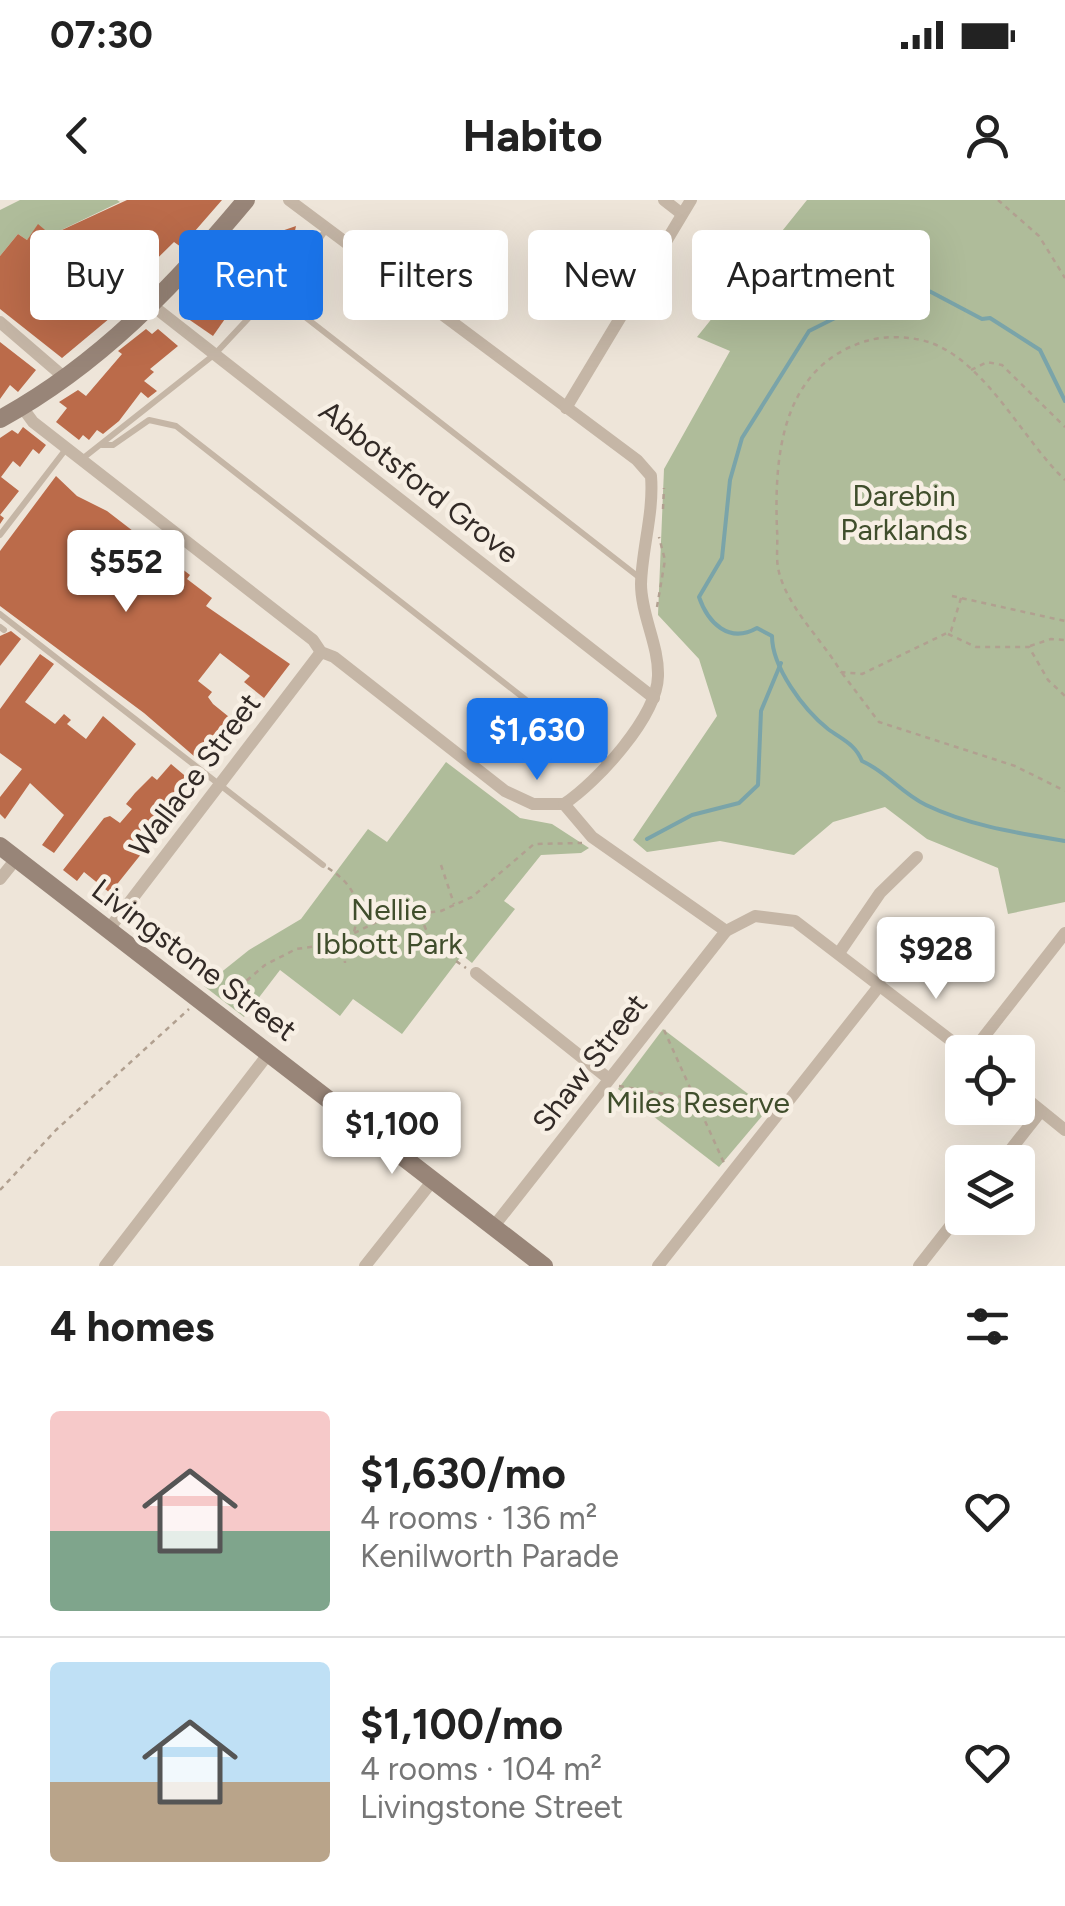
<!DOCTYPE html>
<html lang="en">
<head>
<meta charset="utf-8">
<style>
  body { margin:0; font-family:Figtree,sans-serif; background:#f2f2f2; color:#222; height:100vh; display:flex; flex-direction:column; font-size:38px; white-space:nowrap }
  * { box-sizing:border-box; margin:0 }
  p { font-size:32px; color:#767676 }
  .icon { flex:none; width:55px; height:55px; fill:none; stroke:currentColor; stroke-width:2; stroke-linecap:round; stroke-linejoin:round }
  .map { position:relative; height:1066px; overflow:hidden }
  .sheet { display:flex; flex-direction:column; background:#fff; flex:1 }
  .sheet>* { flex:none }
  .banner { position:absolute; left:30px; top:30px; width:1005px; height:90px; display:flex; gap:20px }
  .controls { position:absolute; left:945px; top:835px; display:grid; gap:20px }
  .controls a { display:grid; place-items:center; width:90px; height:90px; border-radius:10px; background:#fff; box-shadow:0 10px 40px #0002; font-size:50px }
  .price { position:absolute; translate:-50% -85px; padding:0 22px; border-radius:10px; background:#fff; color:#222; font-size:32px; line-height:65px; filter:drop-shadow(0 2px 5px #0008) }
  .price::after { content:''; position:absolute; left:50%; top:60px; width:30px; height:22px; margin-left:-15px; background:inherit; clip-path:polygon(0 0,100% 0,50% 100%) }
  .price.selected { background:#1a73e8; color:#fff }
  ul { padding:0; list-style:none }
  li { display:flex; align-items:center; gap:30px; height:250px; padding:0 50px }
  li+li { border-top:2px solid #e0e0e0 }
  li span { display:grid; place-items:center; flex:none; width:280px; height:200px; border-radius:10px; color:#555 }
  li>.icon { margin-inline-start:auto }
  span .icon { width:120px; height:120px; fill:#fffc; stroke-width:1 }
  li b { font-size:42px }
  h2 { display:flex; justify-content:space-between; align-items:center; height:120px; padding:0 50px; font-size:42px }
  .chip { padding:0 35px; border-radius:10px; background:#fff; box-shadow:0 10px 40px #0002; font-size:35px; line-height:90px }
  .chip.selected { background:#1a73e8; color:#fff }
  .status { display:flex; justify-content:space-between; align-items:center; height:70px; padding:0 50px; background:#fff; direction:ltr }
  .status svg { height:28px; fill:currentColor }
  header { display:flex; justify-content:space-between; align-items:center; height:130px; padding:0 50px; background:#fff; font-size:45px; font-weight:700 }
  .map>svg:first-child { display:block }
  .green { fill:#afbc9a }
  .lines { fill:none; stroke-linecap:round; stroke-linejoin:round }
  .stream { stroke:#7aa4a9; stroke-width:4 }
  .building { fill:#bb6b4a }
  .path { stroke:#b1a090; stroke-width:2.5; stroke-dasharray:5 5; stroke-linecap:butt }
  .lane { stroke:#c5b6a6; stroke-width:6 }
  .street { stroke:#c5b6a6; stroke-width:12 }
  .secondary { stroke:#988578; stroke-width:18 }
  .labels { text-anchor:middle; stroke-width:9; stroke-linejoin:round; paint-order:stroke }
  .street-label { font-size:30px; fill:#322a26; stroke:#f7efe4 }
  .park-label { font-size:30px; fill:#404e2c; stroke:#f7efe4 }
</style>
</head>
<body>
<div class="status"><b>07:30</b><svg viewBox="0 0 49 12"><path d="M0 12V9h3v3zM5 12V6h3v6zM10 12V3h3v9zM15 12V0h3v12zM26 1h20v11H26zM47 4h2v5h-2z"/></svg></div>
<header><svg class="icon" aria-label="back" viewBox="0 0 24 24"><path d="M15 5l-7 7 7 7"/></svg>Habito<svg class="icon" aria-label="person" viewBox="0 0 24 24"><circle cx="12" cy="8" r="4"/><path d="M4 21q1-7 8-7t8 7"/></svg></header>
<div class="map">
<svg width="1065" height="1066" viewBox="0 0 1065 1066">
  <rect width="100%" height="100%" fill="#eee5d9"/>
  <g class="green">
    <polygon points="20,0 117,0 120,2 51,35 38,25 27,40 18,34 0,56 0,10"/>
    <polygon points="807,0 1065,0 1065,702 1008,714 998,668 927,639 885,607 833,622 794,655 720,641 647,652 633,640 717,516 699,459 658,415 664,269 730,151 697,137"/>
    <polygon points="446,562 520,618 552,624 589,648 581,653 541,655 504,701 515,709 472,763 462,755 402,834 353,799 340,816 280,770 244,817 204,786 249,750 301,719 368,629 387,642"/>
    <polygon points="663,829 768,909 719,967 618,889"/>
  </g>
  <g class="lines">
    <g class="stream">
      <path d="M 1065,201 L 1040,150 L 990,118 L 982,119 L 931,92 L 895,80 L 875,84 L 845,113 L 809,131 L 742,238 L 730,280 L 722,358 L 699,397 C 708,423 729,444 757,428 L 772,436 C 772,467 803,509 828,529 C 843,540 855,544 862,561 C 887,572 901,593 926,605 C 970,626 1018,633 1065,641"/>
      <polyline points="647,639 692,615 739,603 758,585 761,511 781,463"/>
    </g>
  </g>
  <g class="building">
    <polygon points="127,0 222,0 181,47 174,42 119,96 128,103 62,158 0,109 0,56 18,34 27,40 38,24 51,35"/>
    <polygon points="296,26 286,73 281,78 270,76 245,109 216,86 226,73 239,83 253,66 246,47 250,42"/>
    <polygon points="194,95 227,116 213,136 181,114"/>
    <polygon points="146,129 152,134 158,129 178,146 150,169 154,172 144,181 157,191 148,198 141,192 119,221 103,234 97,230 89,240 83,235 79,240 56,222 67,208 59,202 78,190 86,196 122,154 118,151"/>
    <polygon points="0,142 36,170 18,192 10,185 0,199"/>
    <polygon points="23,227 46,245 39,254 33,249 20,267 13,261 1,277 19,291 0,315 4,318 0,324 0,238 12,230 18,234"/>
    <polygon points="56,276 77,296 107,311 190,375 187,379 212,398 206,406 290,464 264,498 244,482 250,476 220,453 198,481 212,492 208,497 213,504 234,521 202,563 144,513 0,406 0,351"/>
    <polygon points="11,431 21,439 0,466 0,436"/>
    <polygon points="40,454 54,464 25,502 55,524 64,514 71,520 67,524 86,539 103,516 136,544 54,653 42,645 64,615 30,583 5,619 0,614 0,597 22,569 0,553 0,509"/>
    <polygon points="171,564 190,580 138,643 146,648 110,693 84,672 77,681 63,670 104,618 110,616 120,623 132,609 126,604 135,593 152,576 157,580"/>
  </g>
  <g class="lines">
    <g class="path">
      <polyline points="998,0 1039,36 1065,78"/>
      <polyline points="971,170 987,162 1002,165 1065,227"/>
      <polyline points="663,309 664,288"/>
      <polyline points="952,396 1065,421"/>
      <path d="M 961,398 L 951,431 L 862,474 L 841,472 C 822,439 786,407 778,368 C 776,356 778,342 777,330 C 774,254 782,167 866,141 C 886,135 914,136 934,144 C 988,166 1024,241 1065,280"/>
      <polyline points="657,407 665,360 659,337"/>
      <polyline points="948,434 976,447 1029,447 1048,480 1065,496"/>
      <polyline points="1030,446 1051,439 1065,440"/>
      <polyline points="842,473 879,522 1015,566 1065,591"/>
      <polyline points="441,665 454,704"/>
      <path d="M 328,668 C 354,685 362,702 354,732"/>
      <polyline points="360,704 383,718"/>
      <polyline points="420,716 433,745 466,768"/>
      <polyline points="343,741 345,763"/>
      <polyline points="224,800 265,765 296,749 333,744 384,718 441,711 472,697 534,644 582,643"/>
      <polyline points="664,830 724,963"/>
      <polyline points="619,886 763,911"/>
      <polyline points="0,990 56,930 189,809"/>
    </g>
    <g class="lane">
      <polyline points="280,97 327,28"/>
      <polyline points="102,245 113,245 149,220 176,226 608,564"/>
      <polyline points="82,259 215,154 273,92 640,378"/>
      <polyline points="0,335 66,249"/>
      <polyline points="0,414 323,665"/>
      <polyline points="0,427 4,430"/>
    </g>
    <g class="street">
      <path d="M 289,0 L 637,260 L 651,276 C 654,313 642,348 641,384 C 641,415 659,445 658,476 C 657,517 597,582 564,604"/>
      <polyline points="664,0 682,14"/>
      <polyline points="153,106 654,498"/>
      <polyline points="0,122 65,178"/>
      <polyline points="22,207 33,222 313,440 321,452 334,457 505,591 533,604 564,604"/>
      <polyline points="566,208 691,0"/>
      <polyline points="564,604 592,637 726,731"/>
      <polyline points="0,679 16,659"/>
      <polyline points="109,729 321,452"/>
      <polyline points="839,753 880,693 917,657"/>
      <polyline points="476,773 609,879"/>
      <polyline points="972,852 1065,733"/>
      <polyline points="1018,892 1065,930"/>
      <polyline points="1001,962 1041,911"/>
      <polyline points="494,1026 726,731 755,716 795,721 966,852"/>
      <polyline points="105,1066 269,853"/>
      <polyline points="365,1066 434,979"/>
      <polyline points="658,1066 880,785"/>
      <polyline points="919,1066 962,1011"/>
    </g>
    <g class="secondary">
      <path d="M 0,219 C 99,165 175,85 246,0"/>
      <polyline points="0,646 544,1066"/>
    </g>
  </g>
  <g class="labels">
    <g class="street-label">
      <text transform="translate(419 282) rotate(38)" y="10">Abbotsford Grove</text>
      <text transform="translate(195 575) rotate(-53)" y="10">Wallace Street</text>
      <text transform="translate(194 760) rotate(37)" y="10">Livingstone Street</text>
      <text transform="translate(590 863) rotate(-52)" y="10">Shaw Street</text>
    </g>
    <g class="park-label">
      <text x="904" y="306">Darebin<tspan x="904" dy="34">Parklands</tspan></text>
      <text x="389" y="720">Nellie<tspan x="389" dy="34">Ibbott Park</tspan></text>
      <text x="698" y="913">Miles Reserve</text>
    </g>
  </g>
</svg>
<div class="controls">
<a><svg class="icon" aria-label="locate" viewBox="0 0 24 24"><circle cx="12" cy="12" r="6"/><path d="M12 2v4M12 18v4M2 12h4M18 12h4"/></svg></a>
<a><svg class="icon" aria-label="layers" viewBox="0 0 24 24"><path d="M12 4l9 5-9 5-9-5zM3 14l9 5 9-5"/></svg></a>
</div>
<b class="price" style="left:126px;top:415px">$552</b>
<b class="price selected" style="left:537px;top:583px">$1,630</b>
<b class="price" style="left:936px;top:802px">$928</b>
<b class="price" style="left:392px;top:977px">$1,100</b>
<div class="banner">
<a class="chip">Buy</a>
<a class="chip selected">Rent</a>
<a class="chip">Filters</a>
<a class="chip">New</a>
<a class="chip">Apartment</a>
</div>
</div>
<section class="sheet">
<h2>4 homes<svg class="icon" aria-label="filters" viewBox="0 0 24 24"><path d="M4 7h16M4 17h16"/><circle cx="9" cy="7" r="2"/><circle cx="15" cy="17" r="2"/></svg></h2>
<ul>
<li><span style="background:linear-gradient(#f6c9c9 60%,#7fa58c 0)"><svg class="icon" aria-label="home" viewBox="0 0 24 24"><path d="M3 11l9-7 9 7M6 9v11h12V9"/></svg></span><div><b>$1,630/mo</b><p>4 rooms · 136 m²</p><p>Kenilworth Parade</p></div><svg class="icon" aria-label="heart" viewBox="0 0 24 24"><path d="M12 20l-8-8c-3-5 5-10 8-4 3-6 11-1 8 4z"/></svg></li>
<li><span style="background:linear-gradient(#bfe0f5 60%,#b9a48a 0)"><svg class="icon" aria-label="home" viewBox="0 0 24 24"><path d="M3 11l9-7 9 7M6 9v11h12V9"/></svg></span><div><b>$1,100/mo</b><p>4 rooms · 104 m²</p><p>Livingstone Street</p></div><svg class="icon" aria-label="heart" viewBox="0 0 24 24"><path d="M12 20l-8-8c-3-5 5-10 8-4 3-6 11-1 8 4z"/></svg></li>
</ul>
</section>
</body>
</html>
